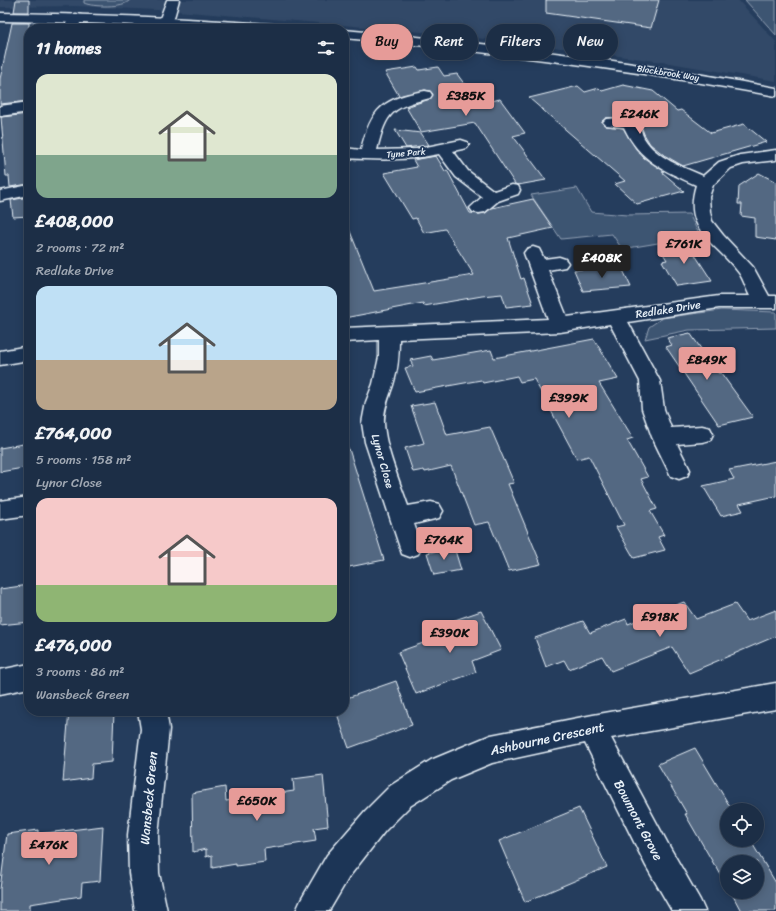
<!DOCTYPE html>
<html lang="en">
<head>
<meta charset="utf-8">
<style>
  body { margin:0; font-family:Sriracha,sans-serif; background:#25364d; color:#f1f3f6; height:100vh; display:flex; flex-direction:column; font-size:15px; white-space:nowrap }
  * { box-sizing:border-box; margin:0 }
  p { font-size:13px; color:#a0a8b3 }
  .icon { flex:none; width:22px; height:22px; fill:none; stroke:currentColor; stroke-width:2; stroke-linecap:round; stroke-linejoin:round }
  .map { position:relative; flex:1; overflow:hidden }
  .sheet { position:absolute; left:24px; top:24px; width:325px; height:692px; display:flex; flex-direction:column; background:#1c2e46; border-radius:16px; box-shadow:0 2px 10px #0003,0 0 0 1px #3a4a5f }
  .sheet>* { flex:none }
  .banner { position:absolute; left:361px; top:24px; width:355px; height:36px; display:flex; gap:8px }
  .controls { position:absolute; left:720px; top:803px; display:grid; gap:8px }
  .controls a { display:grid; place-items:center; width:44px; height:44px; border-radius:50%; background:#1c2e46; box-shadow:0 2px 10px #0003,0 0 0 1px #3a4a5f; font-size:20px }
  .price { position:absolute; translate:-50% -34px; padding:0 9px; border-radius:4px; background:#e69b98; color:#111; font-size:13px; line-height:26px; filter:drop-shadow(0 1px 2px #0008) }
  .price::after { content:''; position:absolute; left:50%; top:24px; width:12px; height:9px; margin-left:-6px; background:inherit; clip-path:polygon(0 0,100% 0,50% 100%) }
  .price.current { background:#222; color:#fff }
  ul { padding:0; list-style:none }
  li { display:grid; align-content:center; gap:8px; height:212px; padding:0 12px }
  li span { display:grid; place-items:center; height:124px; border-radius:12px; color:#555 }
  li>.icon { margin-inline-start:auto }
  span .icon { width:72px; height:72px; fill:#fffc; stroke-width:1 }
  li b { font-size:17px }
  h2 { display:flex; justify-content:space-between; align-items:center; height:48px; padding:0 12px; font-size:17px }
  .chip { padding:0 14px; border-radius:18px; background:#1c2e46; box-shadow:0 2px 10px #0003,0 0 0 1px #3a4a5f; font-size:14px; line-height:36px }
  .chip.current { background:#e69b98; color:#111 }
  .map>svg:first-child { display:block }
  .built { fill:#334a68 }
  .green { fill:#3e5472; stroke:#93a2b5 }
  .building { fill:#536782; stroke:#e8f1f8 }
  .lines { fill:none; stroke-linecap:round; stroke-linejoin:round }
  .street-casing { stroke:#e8f1f8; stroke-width:3 }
  .secondary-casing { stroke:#e8f1f8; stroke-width:3 }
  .street { fill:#1d3557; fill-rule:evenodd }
  .secondary { fill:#1d3557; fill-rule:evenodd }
  .labels { text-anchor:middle; stroke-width:3.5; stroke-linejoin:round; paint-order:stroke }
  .far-street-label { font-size:9px; fill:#e8f1f8; stroke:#1d3557 }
  .street-label { font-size:11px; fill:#e8f1f8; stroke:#1d3557 }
  .near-street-label { font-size:13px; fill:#e8f1f8; stroke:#1d3557 }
</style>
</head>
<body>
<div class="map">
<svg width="776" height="911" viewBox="0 0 776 911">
  <rect width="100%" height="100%" fill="#253d5d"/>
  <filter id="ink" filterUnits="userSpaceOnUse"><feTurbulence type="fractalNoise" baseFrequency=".025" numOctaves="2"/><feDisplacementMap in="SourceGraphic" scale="8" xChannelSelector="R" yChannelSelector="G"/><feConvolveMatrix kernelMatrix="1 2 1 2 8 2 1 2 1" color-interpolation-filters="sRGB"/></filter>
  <g filter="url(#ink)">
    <polygon class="built" points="0,0 738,0 776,42 776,81 670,63 540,45 413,31 177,11 76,6 0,7"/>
    <g class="green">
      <path d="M 84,0 L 130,0 C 124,8 92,7 84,3 Z"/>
      <polygon points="745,0 776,0 776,35"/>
      <polygon points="577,188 591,212 627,215 689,214 700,236 622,249 612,234 561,239 531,195"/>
      <polygon points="722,310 776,312 776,328 689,330 645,339 649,327 662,318"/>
    </g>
    <g class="building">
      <polygon points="16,0 29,0 29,12 14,12"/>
      <polygon points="546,0 659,0 651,28 546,13"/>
      <polygon points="12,23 29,23 29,101 0,104 0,79"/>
      <polygon points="417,67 419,70 438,67 444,76 457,74 479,104 500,99 525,133 513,136 546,180 518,185 515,184 475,123 421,132 406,107 430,99 433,94 430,91 425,90 399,96 385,72"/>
      <polygon points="623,85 653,91 677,111 681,110 711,133 744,124 766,142 683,166 664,155 650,144 644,134 635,108 630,106 623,108 620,111 620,117 606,118 602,121 602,123 606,126 623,128 636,149 644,158 664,171 662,172 684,191 637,204 615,184 625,181 529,98 578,86 585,92 599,88 602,91"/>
      <polygon points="29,114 29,184 10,187 9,176 6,176 1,117"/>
      <polygon points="395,130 421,133 429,145 406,148"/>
      <polygon points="436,156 445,171 447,170 470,213 479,214 485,213 492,208 533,199 553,228 508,238 521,279 524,278 533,304 506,307 502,294 482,296 424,306 423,303 344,318 344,219 345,219 374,291 474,275 445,229 424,233 416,218 412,219 384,173 417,167 413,160"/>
      <polygon points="759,173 776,182 776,240 755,237 755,218 741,216 742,204 738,204 739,186"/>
      <polygon points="29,197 29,216 13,217 11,200"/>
      <polygon points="688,244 712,281 677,286 662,261 667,260 659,247"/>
      <polygon points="621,266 631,287 583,291 574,270"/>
      <polygon points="690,333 718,373 721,373 753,417 719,425 666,347 672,345 667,338"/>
      <polygon points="594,339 618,379 599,383 633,438 627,440 648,477 641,479 657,509 650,511 664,535 658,537 665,550 634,558 616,527 624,525 589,456 577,459 534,379 520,382 517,376 483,383 481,380 415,392 405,368 413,366 410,360 431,356 433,360 491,350 494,358"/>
      <polygon points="435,402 447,435 490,427 514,483 508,484 541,564 509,571 489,522 474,525 451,466 425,472 424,470 413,472 405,448 424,443 411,406"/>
      <polygon points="29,443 29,467 0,472 0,448"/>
      <polygon points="349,449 384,560 344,568 344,450"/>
      <polygon points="776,461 776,496 739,504 743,511 721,516 703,486 734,479 729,470"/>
      <polygon points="454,547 461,570 434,575 427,553"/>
      <polygon points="29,585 29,622 0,625 0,589"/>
      <polygon points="684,602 696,619 735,604 747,621 776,610 776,636 689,673 672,647 611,671 602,656 569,669 564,660 546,667 535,638 583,621 590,633 626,619 628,624"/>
      <polygon points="481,611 501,650 472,661 476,672 416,694 398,652 457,631 452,621"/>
      <polygon points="396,681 412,725 349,748 336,711 344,711 344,699"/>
      <polygon points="69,711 114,711 112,762 92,764 91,778 63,782"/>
      <polygon points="695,748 732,810 727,810 727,840 750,840 776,883 776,911 741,911 731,892 757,892 757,862 727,862 727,886 716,866 715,866 685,814 687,814 658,764"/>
      <polygon points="323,775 328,826 314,828 316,841 264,849 265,862 236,866 236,864 212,868 212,855 206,857 206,849 193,852 192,793 225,787 226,801 294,791 293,779"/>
      <polygon points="579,808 607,867 525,902 499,841"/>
      <polygon points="103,826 100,881 82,883 81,896 30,904 30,911 0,911 0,889 7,834 38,830 38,834"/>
    </g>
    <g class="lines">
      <g class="street-casing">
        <g id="street">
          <polygon points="167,0 179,0 173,21 171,24 161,24 159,21"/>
          <polygon points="76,14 81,15 83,18 77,29 63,29 71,15"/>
          <path d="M 425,91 L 430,92 L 432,95 L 430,98 C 393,107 386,111 377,150 L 416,149 L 461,140 L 467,142 L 469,145 L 467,148 L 453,151 L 468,171 L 494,191 L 512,185 L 518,186 L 520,190 L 518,194 L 498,201 L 485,212 L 479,213 L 473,212 L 470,208 L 482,197 L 456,177 L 439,154 C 407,161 376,160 344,158 L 344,148 L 361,150 C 371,108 384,98 425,91 Z"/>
          <polygon points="29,102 29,112 0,116 0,106"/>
          <path d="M 629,107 L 634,109 C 640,117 639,129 644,138 C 656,158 683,167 703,176 L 719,162 L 740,155 L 776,150 L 776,160 L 743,164 L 731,168 L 713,185 L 709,197 L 710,212 L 712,221 L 723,235 L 753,267 L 769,296 L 776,296 L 776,308 L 719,308 L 628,322 L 660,381 L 664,409 L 671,428 L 702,426 L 710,428 L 713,434 L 710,440 L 702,442 L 677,444 L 690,470 L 687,476 L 679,479 L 671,476 L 652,437 L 642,409 L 640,381 L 610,324 L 560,332 L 399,339 C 399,355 398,370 393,385 C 389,397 383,410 384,423 C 385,448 400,482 408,506 L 431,502 L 439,504 L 443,511 L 439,518 L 414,524 L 422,547 L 418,554 L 410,557 L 402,554 L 365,442 L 362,423 L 366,402 L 373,384 L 379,357 L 379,340 L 344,342 L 344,328 L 548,319 L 524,253 L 527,249 L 533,247 L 539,249 L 544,259 L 559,257 L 565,259 L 568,263 L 565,267 L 548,270 L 567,317 L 719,296 L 750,296 C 746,289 744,280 739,273 C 716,242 682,231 696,185 C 665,171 639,161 624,127 L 606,125 L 603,122 L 606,119 L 622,118 L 621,112 L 624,109 Z"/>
          <polygon points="29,185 29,195 0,201 0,191"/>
          <polygon points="29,346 29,360 0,365 0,351"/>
          <polygon points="29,497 29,515 0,519 0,501"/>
          <polygon points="29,664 29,688 0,694 0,670"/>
          <polygon points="776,683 776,709 611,738 668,844 700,900 705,911 672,911 646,866 585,743 492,763 451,780 410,806 385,831 349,877 329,911 296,911 301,900 327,855 365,811 390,786 431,760 491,735 593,715"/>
          <polygon points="138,711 166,711 169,729 158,835 159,873 167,911 135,911 129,873 128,835 141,729"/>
        </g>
      </g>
      <g class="secondary-casing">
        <g id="secondary">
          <path d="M 0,13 C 94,14 187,18 281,25 L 286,26 L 288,29 C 192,29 96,22 0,21 Z"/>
          <path d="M 344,30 C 489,43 633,61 776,88 L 776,96 C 633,70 489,51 344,38 Z"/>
        </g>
      </g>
      <use href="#street" class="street"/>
      <use href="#secondary" class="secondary"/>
    </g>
  </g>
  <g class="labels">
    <g class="far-street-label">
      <text transform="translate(668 73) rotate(9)" y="3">Blackbrook Way</text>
      <text transform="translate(406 153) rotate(-5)" y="3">Tyne Park</text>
    </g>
    <g class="street-label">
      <text transform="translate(668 309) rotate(-9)" y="4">Redlake Drive</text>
      <text transform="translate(383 461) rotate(74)" y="4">Lynor Close</text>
    </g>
    <g class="near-street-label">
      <text transform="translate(547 738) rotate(-12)" y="5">Ashbourne Crescent</text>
      <text transform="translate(148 798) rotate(-85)" y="5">Wansbeck Green</text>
      <text transform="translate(639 820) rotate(62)" y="5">Bowmont Grove</text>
    </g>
  </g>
</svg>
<div class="controls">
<a><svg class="icon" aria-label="locate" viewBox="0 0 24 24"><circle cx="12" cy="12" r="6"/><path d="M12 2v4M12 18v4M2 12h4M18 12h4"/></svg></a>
<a><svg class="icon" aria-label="layers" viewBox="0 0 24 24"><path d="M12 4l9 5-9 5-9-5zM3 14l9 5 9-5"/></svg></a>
</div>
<b class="price" style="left:466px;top:117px">£385K</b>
<b class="price" style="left:640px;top:135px">£246K</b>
<b class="price" style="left:684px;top:265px">£761K</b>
<b class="price current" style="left:602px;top:279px">£408K</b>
<b class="price" style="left:707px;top:381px">£849K</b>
<b class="price" style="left:569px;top:419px">£399K</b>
<b class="price" style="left:444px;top:561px">£764K</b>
<b class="price" style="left:660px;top:638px">£918K</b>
<b class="price" style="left:450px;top:654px">£390K</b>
<b class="price" style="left:257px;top:822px">£650K</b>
<b class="price" style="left:49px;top:866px">£476K</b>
<div class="banner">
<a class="chip current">Buy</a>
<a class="chip">Rent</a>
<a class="chip">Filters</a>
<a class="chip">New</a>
</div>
<section class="sheet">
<h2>11 homes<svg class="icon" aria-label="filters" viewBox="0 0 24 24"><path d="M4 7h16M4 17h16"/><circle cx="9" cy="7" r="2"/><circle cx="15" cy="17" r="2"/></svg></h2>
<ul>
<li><span style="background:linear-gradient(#dfe7d0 65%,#7fa58c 0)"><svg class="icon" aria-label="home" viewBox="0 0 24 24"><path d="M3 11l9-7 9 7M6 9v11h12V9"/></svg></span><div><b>£408,000</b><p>2 rooms · 72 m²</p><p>Redlake Drive</p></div></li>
<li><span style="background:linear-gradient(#bfe0f5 60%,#b9a48a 0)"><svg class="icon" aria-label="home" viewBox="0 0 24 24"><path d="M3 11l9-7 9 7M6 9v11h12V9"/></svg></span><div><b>£764,000</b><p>5 rooms · 158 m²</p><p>Lynor Close</p></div></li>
<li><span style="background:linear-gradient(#f6c9c9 70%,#8fb573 0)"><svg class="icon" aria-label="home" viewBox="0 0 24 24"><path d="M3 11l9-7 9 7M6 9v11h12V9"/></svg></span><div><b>£476,000</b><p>3 rooms · 86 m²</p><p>Wansbeck Green</p></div></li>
</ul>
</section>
</div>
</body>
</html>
